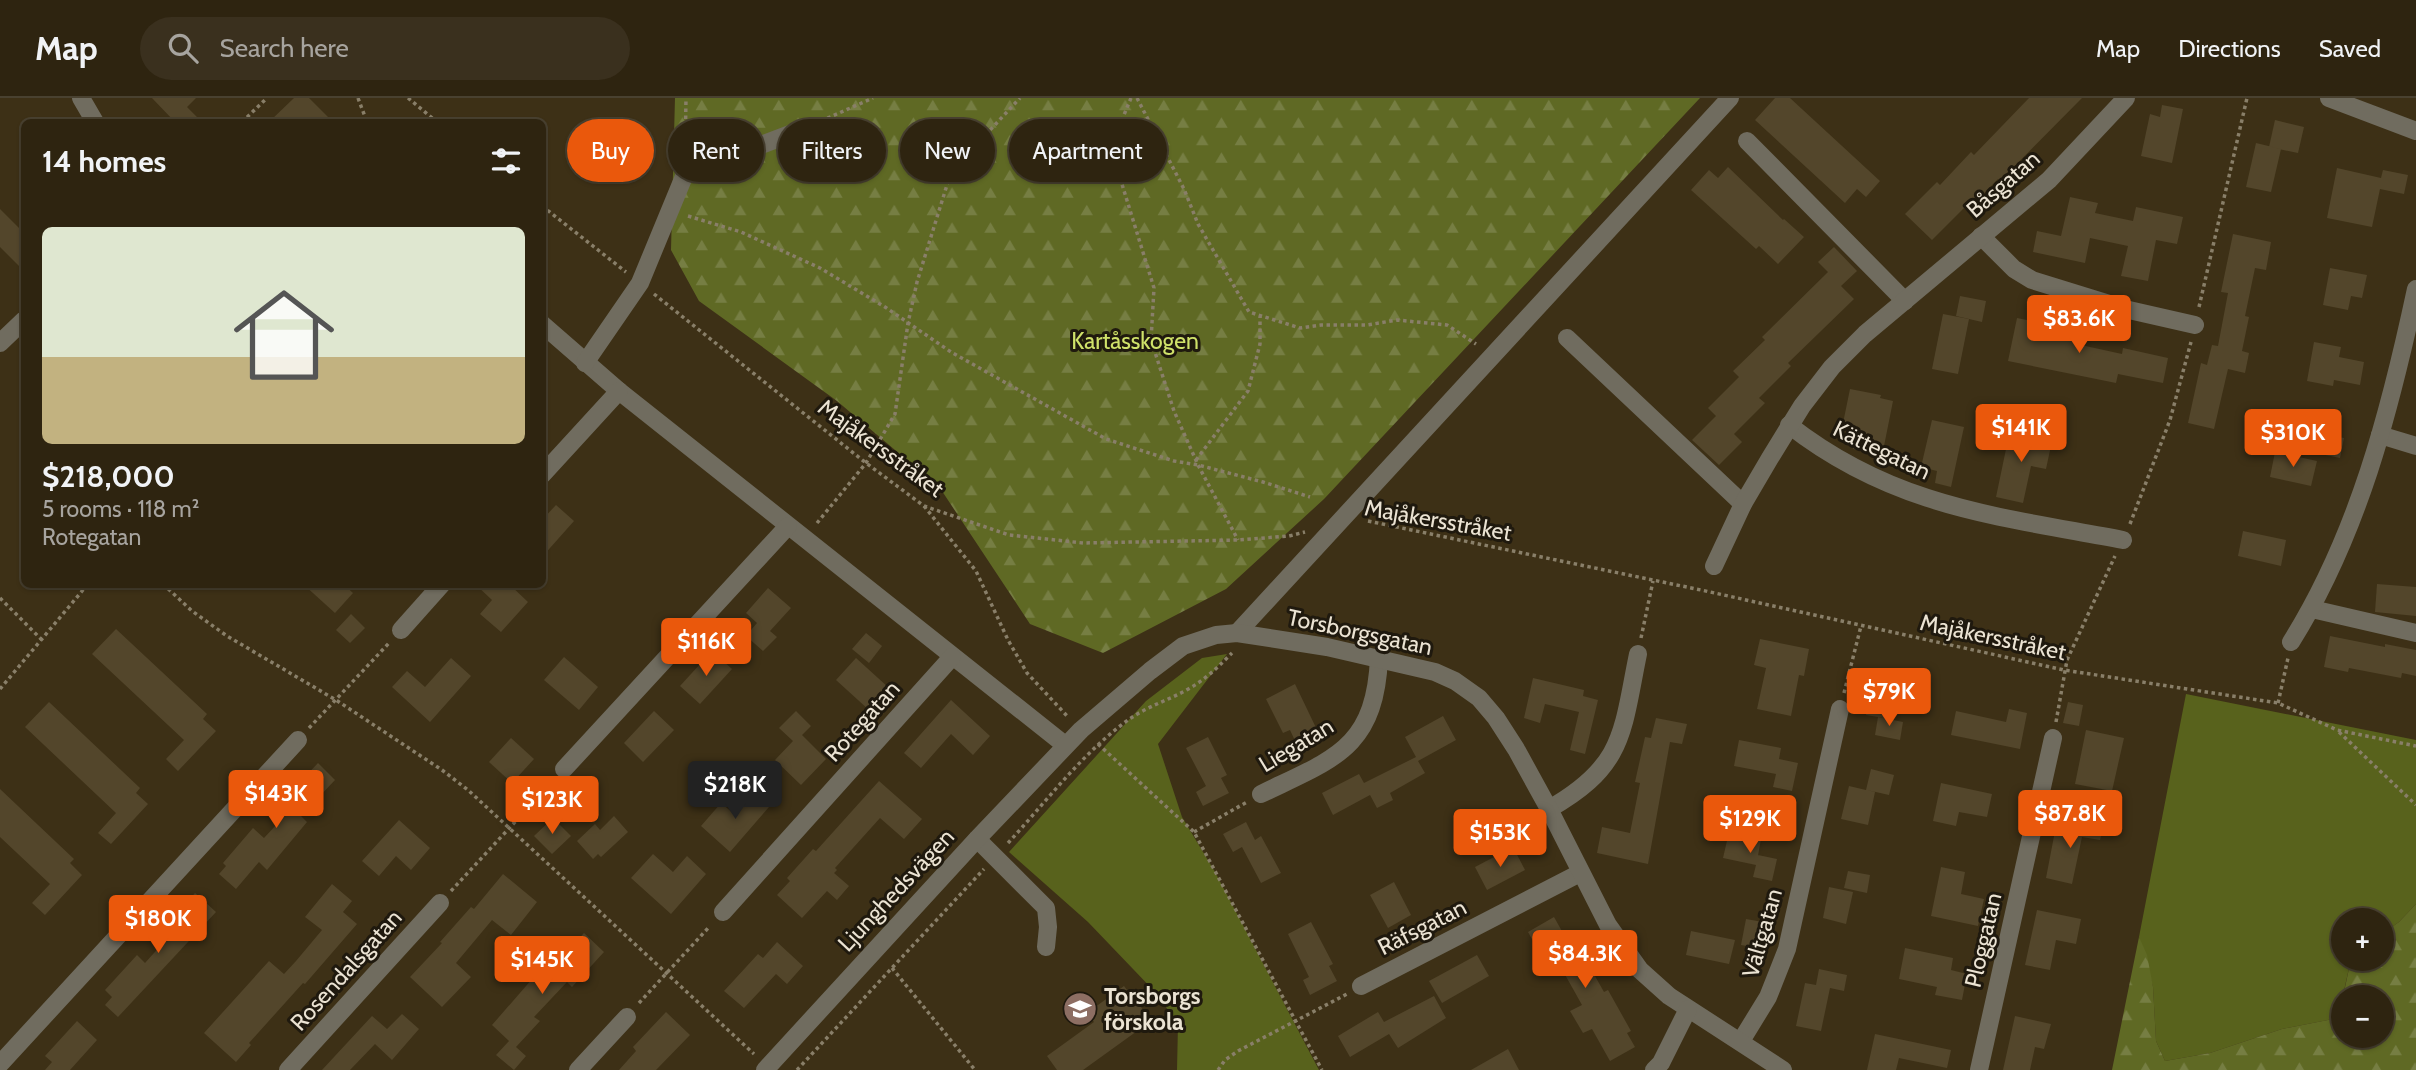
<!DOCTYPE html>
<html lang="en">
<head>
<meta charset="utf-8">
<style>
  body { margin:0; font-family:Cabin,sans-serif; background:#3a301e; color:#f1f3f6; height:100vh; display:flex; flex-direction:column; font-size:26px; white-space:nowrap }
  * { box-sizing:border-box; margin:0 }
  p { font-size:23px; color:#a7a49f }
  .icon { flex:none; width:38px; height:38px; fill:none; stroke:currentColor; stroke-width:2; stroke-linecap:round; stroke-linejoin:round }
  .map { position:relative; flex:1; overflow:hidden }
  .sheet { position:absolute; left:21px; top:21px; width:525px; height:469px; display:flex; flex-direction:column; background:#2e2410; border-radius:10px; box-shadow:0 2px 5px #0004,0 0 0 2px #494130 }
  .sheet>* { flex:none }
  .guide { position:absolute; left:567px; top:21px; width:665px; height:63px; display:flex; gap:14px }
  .buttons { position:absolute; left:2331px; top:810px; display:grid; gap:14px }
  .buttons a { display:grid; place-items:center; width:63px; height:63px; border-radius:50%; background:#2e2410; box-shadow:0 2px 5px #0004,0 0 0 2px #494130; font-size:35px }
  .price { position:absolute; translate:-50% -60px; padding:0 16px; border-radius:7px; background:#ea580c; color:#fff; font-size:23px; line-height:46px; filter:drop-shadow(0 2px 4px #0008) }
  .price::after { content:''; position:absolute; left:50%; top:42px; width:21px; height:16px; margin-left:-10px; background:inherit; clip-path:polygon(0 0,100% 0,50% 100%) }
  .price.on { background:#222; color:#fff }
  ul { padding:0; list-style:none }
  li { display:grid; align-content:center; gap:14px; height:371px; padding:0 21px }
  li+li { border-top:2px solid #494130 }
  li span { display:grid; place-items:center; height:217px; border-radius:10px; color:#555 }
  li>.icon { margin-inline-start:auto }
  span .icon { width:126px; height:126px; fill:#fffc; stroke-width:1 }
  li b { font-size:30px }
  h2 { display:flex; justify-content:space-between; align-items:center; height:84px; padding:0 21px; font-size:30px }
  .pill { padding:0 24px; border-radius:32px; background:#2e2410; box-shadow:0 2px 5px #0004,0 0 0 2px #494130; font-size:24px; line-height:63px }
  .pill.on { background:#ea580c; color:#fff }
  header { display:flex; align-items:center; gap:42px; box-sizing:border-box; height:98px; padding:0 35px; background:#2e2410; border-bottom:2px solid #494130 }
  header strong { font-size:33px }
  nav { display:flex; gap:38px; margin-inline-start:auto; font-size:24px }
  .search { width:490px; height:63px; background:#3a301e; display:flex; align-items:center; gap:18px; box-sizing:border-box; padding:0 24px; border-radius:38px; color:#a7a49f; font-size:26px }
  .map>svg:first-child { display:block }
  .green { fill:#58621c }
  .forest { fill:url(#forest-firs) }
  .building { fill:#53462b }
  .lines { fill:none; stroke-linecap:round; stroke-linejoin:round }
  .path { stroke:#897f69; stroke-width:3.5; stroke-dasharray:3.5 3.5; stroke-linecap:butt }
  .minor { stroke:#706c5f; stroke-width:18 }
  .labels { text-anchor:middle; stroke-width:6; stroke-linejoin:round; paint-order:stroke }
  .street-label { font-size:23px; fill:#ebe3d3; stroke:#1f190e }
  .park-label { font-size:23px; fill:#d0e26a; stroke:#1f190e }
  .poi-label { font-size:23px; font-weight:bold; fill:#ebe3d3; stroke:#1f190e; text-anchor:start }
</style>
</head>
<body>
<header>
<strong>Map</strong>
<div class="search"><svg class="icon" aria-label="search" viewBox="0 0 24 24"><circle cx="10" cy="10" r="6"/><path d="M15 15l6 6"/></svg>Search here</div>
<nav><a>Map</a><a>Directions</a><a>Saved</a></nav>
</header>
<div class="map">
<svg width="2416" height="972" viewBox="0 0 2416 972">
  <defs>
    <pattern id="forest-firs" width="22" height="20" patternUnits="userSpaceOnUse" patternTransform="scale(1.75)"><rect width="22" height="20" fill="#5f6924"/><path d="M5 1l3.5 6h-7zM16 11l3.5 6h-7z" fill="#767e43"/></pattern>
  </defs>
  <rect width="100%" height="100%" fill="#3d3016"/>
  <g class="green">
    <polygon points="1227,556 1158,646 1182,719 1215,774 1319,972 1177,972 1178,926 1156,895 1088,824 1009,754 1146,603 1202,560"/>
    <polygon points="2186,596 2416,642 2416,806 2399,824 2382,836 2382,822 2343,822 2343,861 2351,861 2338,920 2282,931 2210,955 2165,963 2156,943 2153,889 2139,839"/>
  </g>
  <g class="forest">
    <polygon points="675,0 1700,0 1324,401 1226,491 1103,555 1030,526 940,390 837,303 699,203 671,152"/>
    <polygon points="2416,806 2416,972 2112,972 2139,839 2147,857 2153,889 2156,943 2165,963 2210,955 2282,931 2338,920 2343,900 2343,938 2382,938 2382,900 2343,899 2351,861 2382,861 2382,836 2399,824"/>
  </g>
  <g class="building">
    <polygon points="152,0 196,0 187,9 202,24 175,24"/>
    <polygon points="294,0 309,0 333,24 269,24"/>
    <polygon points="1775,0 1790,0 1880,83 1866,99 1857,91 1845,105 1755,22"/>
    <polygon points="2029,0 2082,0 2000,83 1998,81 1967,113 1964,110 1932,142 1905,116 1937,84 1940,87 1971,54 1974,57"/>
    <polygon points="2162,7 2183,11 2172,65 2141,58 2150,16 2160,19"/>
    <polygon points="2275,22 2304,29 2298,55 2269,49"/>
    <polygon points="2256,45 2281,51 2271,94 2246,89"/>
    <polygon points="1728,69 1783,122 1784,121 1804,139 1778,166 1759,148 1756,151 1691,92 1709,72 1718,80"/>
    <polygon points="2337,70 2381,80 2383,72 2408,77 2404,96 2380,91 2372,129 2327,120"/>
    <polygon points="2070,99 2098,105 2095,115 2133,123 2136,109 2183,119 2177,146 2156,142 2148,183 2121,178 2128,148 2090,140 2085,165 2033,154 2037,133 2061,138"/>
    <polygon points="0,111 24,135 24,173 0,149"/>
    <polygon points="2233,136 2271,144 2266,172 2255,170 2245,218 2249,219 2242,253 2249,255 2245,275 2228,271 2214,331 2188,325 2201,265 2207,267 2212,247 2218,248 2228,195 2221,194"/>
    <polygon points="1834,149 1857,173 1841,188 1854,201 1788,265 1791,268 1759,300 1765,305 1734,336 1742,344 1719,367 1692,342 1716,318 1708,310 1739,279 1733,273 1765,242 1762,239 1828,174 1818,164"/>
    <polygon points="2330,170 2367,177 2362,200 2351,198 2348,212 2323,207"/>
    <polygon points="1960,198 1986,203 1982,224 1956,218"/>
    <polygon points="1943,216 1969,221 1958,276 1932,271"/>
    <polygon points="2017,220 2084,234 2081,247 2122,256 2123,250 2168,260 2163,285 2118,276 2116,285 2008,263"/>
    <polygon points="2314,244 2341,249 2339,259 2364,264 2360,287 2334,282 2333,288 2307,283"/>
    <polygon points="1850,291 1881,297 1880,300 1893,303 1882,358 1853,351 1857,333 1842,330"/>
    <polygon points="1932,322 1964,329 1951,389 1935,385 1937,373 1921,369"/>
    <polygon points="2010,332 2052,343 2046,371 2031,368 2023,405 1996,399"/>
    <polygon points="2315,334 2344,340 2340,360 2311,354"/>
    <polygon points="2275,354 2317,363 2311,388 2270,379"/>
    <polygon points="556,407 574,423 542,459 542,422"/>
    <polygon points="2243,433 2286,442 2281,468 2238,458"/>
    <polygon points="303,486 343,486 353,495 335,515"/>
    <polygon points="475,486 509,486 528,504 501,534 480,516 492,502"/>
    <polygon points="2377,486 2416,489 2416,518 2375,514"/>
    <polygon points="768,490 791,510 770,533 777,539 763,553 746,538 757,525 746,515"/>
    <polygon points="351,516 365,530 350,545 336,532"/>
    <polygon points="116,531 207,616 203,621 216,633 178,673 166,661 184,642 92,556"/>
    <polygon points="866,535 882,548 869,565 852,551"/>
    <polygon points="2330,538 2385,549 2385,546 2416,552 2416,578 2402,575 2401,580 2349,570 2348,574 2324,569"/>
    <polygon points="1760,541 1809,551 1804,578 1799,577 1791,618 1757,611 1766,570 1754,567"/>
    <polygon points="712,553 732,571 700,606 680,588"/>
    <polygon points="564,559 598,589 579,612 544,582"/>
    <polygon points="451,560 471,578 430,624 392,589 407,573 425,589"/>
    <polygon points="856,560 889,590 869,612 836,582"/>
    <polygon points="1533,580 1584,592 1583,598 1598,602 1585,656 1570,652 1579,614 1545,606 1540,625 1524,620"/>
    <polygon points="1873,582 1897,587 1890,621 1866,617"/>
    <polygon points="1295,586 1319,636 1297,647 1290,632 1283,635 1266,601"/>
    <polygon points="951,602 990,638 973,657 951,636 921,670 904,655"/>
    <polygon points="49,604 140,690 136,695 148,706 111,746 98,735 116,715 25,629"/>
    <polygon points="2068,604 2083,607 2079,628 2063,625"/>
    <polygon points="2009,611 2027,615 2020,651 1951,637 1956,613 2006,624"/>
    <polygon points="654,613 674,632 643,664 624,645"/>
    <polygon points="796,613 811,628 802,637 826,661 801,687 775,662 793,643 779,630"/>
    <polygon points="1443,618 1456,642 1418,663 1425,675 1390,695 1393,702 1377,710 1370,697 1333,717 1322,695 1359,676 1364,685 1416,659 1405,639"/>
    <polygon points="1878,619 1903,624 1900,642 1875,637"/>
    <polygon points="1656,620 1687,626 1682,646 1670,644 1648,766 1597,755 1602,729 1630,735 1640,685 1635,684 1645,639 1651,640"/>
    <polygon points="2086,632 2124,640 2112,693 2075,686"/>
    <polygon points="1208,639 1227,677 1221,680 1229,695 1203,708 1196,694 1206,688 1186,650"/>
    <polygon points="511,640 534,661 512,685 489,664"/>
    <polygon points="1739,642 1781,650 1779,661 1798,665 1792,693 1773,689 1776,676 1734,668"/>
    <polygon points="318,665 335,682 301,718 307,724 267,772 259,764 236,791 219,776 226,768 223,765 253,730 264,740 292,710 283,702"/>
    <polygon points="1871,671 1894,677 1889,697 1867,692 1875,694 1868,727 1841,721 1849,688 1866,692"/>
    <polygon points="879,683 922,721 904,741 880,720 835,770 837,772 834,775 849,788 837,802 827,793 802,820 777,797 790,783 787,780 813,751 816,753"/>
    <polygon points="1941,685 1992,696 1987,719 1959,714 1956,728 1933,723"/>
    <polygon points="0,691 74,761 70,765 82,777 45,817 32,805 50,786 0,739"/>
    <polygon points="752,694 769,709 730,754 701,728 721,705 734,716"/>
    <polygon points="614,718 628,734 601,759 598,756 593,761 577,743 595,726 600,732"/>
    <polygon points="553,720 571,738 552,756 534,738"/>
    <polygon points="2080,720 2104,725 2100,742 2082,739 2072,786 2046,780 2055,733 2076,738"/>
    <polygon points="399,722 430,750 411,772 396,758 379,778 362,763"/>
    <polygon points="1246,724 1255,742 1261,738 1281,775 1261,785 1242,749 1233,754 1223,736"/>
    <polygon points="1729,734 1761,741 1757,763 1758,757 1777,761 1772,783 1753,779 1756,767 1723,760"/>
    <polygon points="1513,749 1525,772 1487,792 1475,769"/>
    <polygon points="653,756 673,774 687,758 706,776 671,816 631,780"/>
    <polygon points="1941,769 1965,774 1961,796 1984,801 1978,828 1931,818"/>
    <polygon points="1848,773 1870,777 1867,795 1844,790"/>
    <polygon points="503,776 537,804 511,837 492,822 456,865 471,879 442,909 410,879 442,845 440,844 471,809 474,811"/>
    <polygon points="1394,784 1411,817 1388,830 1370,797"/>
    <polygon points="332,786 352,803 343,814 357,826 305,886 303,885 249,945 251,947 236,964 204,935 269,863 284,876 296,863 322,832 305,819"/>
    <polygon points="1829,789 1853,794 1846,826 1823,820"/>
    <polygon points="195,795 216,814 118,919 105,907 112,899 105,892 137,857 145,865 171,836 164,830"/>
    <polygon points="2037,812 2081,821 2076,846 2056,842 2050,872 2025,867"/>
    <polygon points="1554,819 1563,835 1569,832 1604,894 1608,892 1631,933 1627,935 1635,949 1610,963 1592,931 1583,935 1570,913 1582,907 1554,857 1544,863 1528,834"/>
    <polygon points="1746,821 1763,824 1758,850 1741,847"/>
    <polygon points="1311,824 1333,866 1329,868 1337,883 1310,897 1303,882 1309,879 1288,836"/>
    <polygon points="1691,833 1735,842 1729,866 1686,857"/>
    <polygon points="584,835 604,854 572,889 567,884 534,919 540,923 516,949 526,958 514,972 496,957 509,943 492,927 546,865 552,870"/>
    <polygon points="777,844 803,868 787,886 776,876 744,910 724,893 758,856 763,860"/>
    <polygon points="1905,850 1953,860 1951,872 1967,876 1962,902 1935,897 1937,889 1899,881"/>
    <polygon points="1477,857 1489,878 1442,905 1429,883"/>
    <polygon points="1819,871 1847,877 1844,893 1830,890 1821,933 1796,928 1805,885 1816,887"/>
    <polygon points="1124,888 1127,892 1128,891 1151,923 1083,972 1057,972 1047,958 1094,924 1087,915"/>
    <polygon points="1434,898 1446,920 1398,950 1389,936 1350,959 1338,938 1378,914 1384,924"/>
    <polygon points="666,914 690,937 656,972 619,972 636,953 633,949"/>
    <polygon points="402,916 419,931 392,962 375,946 350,972 322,972 372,918 387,931"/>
    <polygon points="2015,918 2051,926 2044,951 2035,949 2030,972 2003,972"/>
    <polygon points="77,923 97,942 70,972 45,972 52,964 45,958"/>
    <polygon points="1875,936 1951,952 1947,970 1899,960 1896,972 1867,972"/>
    <polygon points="1508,951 1519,972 1471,972"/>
  </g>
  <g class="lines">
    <g class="path">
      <polyline points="358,0 367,24"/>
      <polyline points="408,0 437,24"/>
      <polyline points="1131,0 1114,41 1117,70 1154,190 1151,242 1174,313 1198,367 1238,442"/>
      <polyline points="1137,0 1184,91 1198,126 1249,214 1300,230 1321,227 1367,227 1397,222 1447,227 1476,246"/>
      <polyline points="821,23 873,0"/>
      <polyline points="242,24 267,0"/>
      <polyline points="685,56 686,0"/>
      <polyline points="542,108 626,174"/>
      <polyline points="688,118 741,134 820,170 885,209 951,254 1106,341 1174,363 1198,367 1263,384 1310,399"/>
      <polyline points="654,196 866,365 924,408 1009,437 1083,445 1238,442 1289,438 1305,434"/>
      <polyline points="2199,209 2247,0"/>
      <polyline points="1196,362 1248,293 1260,246 1260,219"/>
      <polyline points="924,408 976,473 1008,542 1027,575 1069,620"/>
      <polyline points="1368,423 1701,492 2064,572 2278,605 2337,632 2416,648"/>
      <polyline points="817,425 866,365 895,316 908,225 917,184 951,74 1020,0"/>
      <polyline points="2130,426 2170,322 2191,244"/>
      <polyline points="163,486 192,513 227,538 336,602 442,672 468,692 754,956"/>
      <polyline points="0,500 42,542"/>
      <polyline points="1641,540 1653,483"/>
      <polyline points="0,591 88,486"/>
      <polyline points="1844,595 1861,528"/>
      <polyline points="2278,605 2288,560"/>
      <polyline points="2056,624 2067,562 2115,458"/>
      <polyline points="309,630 390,544"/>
      <polyline points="2339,634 2416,707"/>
      <polyline points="1098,646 1194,734 1322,972"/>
      <polyline points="1194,734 1247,704"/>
      <path d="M 1008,745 C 1045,705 1080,658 1124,625 C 1146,608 1168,603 1190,590 C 1206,581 1219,568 1232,555"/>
      <polyline points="451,793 553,683"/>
      <polyline points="892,870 975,972"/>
      <polyline points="639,905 710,828"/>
      <polyline points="797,972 984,771"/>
      <polyline points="1218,972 1225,962 1238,953 1347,896"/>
    </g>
    <g class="minor">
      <polyline points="81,0 95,24"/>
      <polyline points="2329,0 2416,33"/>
      <polyline points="1747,43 1905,203"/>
      <polyline points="1981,138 2014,171 2032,182 2129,212 2195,227"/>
      <polyline points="542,226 619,293 1065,647"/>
      <polyline points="1567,240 1743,406"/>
      <polyline points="0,245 24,222"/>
      <polyline points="585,265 640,185 685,76 806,30"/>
      <path d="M 1789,327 C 1894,409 1997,418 2123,442"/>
      <polyline points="2380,337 2416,348"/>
      <polyline points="542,377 619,293"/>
      <polyline points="1714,468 1743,406 1770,360 1802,308 1832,269 1865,236 2049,82 2126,0"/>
      <polyline points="2312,511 2416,535"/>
      <polyline points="401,532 442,486"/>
      <polyline points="1237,535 1730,0"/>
      <path d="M 2291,544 C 2358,437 2390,313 2416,191"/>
      <polyline points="564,671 788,428"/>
      <path d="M 1261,696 C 1333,661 1375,651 1379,560"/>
      <path d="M 1549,711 C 1625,668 1622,634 1638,556"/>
      <polyline points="977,741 1046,810 1048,829 1046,849"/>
      <polyline points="723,814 952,559"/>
      <polyline points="1361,888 1580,775"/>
      <polyline points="1741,943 1768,899 1787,851 1840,611"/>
      <polyline points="0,966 298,642"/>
      <polyline points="288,972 440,805"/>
      <polyline points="578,972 627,919"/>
      <polyline points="765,972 977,741 1081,632 1150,573 1183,548 1216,537 1237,535 1327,549 1435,574 1455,583 1479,600 1496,620 1516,651 1549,711 1608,827 1640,872 1669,898 1783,972"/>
      <polyline points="1654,972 1661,965 1688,911"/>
      <polyline points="1979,972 2053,640"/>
    </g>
  </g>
  <defs>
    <g id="school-disc" transform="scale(1.75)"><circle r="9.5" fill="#8d6e63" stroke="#1f190e"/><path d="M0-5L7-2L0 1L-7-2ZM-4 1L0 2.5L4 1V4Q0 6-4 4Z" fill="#fff"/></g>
  </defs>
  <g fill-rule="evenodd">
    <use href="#school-disc" x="1080" y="911"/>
  </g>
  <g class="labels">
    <g class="street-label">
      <text transform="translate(2003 86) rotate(-41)" y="8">Båsgatan</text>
      <text transform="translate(881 350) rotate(36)" y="8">Majåkersstråket</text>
      <text transform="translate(1882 352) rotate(26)" y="8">Kättegatan</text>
      <text transform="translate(1438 422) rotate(10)" y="8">Majåkersstråket</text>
      <text transform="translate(1360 534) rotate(12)" y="8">Torsborgsgatan</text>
      <text transform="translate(1993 539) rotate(12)" y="8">Majåkersstråket</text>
      <text transform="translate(862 623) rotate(-48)" y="8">Rotegatan</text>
      <text transform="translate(1296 647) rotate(-31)" y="8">Liegatan</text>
      <text transform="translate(896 792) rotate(-47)" y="8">Ljunghedsvägen</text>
      <text transform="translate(1422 829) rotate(-27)" y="8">Räfsgatan</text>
      <text transform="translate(1762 835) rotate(-74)" y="8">Vältgatan</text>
      <text transform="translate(1983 842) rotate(-77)" y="8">Ploggatan</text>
      <text transform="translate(346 872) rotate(-48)" y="8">Rosendalsgatan</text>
    </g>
    <g class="park-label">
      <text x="1135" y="251">Kartåsskogen</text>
    </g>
    <g class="poi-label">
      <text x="1104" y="906">Torsborgs<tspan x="1104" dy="26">förskola</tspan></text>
    </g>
  </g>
</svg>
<div class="buttons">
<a>+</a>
<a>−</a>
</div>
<b class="price" style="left:2079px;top:257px">$83.6K</b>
<b class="price" style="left:2021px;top:366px">$141K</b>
<b class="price" style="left:2293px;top:371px">$310K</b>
<b class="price" style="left:706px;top:580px">$116K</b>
<b class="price" style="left:1889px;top:630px">$79K</b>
<b class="price on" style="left:735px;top:723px">$218K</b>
<b class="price" style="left:276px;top:732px">$143K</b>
<b class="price" style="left:552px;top:738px">$123K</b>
<b class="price" style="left:2070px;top:752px">$87.8K</b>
<b class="price" style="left:1750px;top:757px">$129K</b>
<b class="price" style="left:1500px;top:771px">$153K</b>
<b class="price" style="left:158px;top:857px">$180K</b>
<b class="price" style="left:1585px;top:892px">$84.3K</b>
<b class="price" style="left:542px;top:898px">$145K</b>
<div class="guide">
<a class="pill on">Buy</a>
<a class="pill">Rent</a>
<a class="pill">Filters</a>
<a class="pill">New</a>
<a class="pill">Apartment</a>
</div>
<section class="sheet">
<h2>14 homes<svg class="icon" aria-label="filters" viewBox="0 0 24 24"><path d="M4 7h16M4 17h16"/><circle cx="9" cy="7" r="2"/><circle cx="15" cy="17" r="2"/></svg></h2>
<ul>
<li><span style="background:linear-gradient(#dfe7d0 60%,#c2b280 0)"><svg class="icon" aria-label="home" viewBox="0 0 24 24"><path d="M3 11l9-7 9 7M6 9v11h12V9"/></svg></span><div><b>$218,000</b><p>5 rooms · 118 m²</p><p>Rotegatan</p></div></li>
</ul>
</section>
</div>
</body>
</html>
